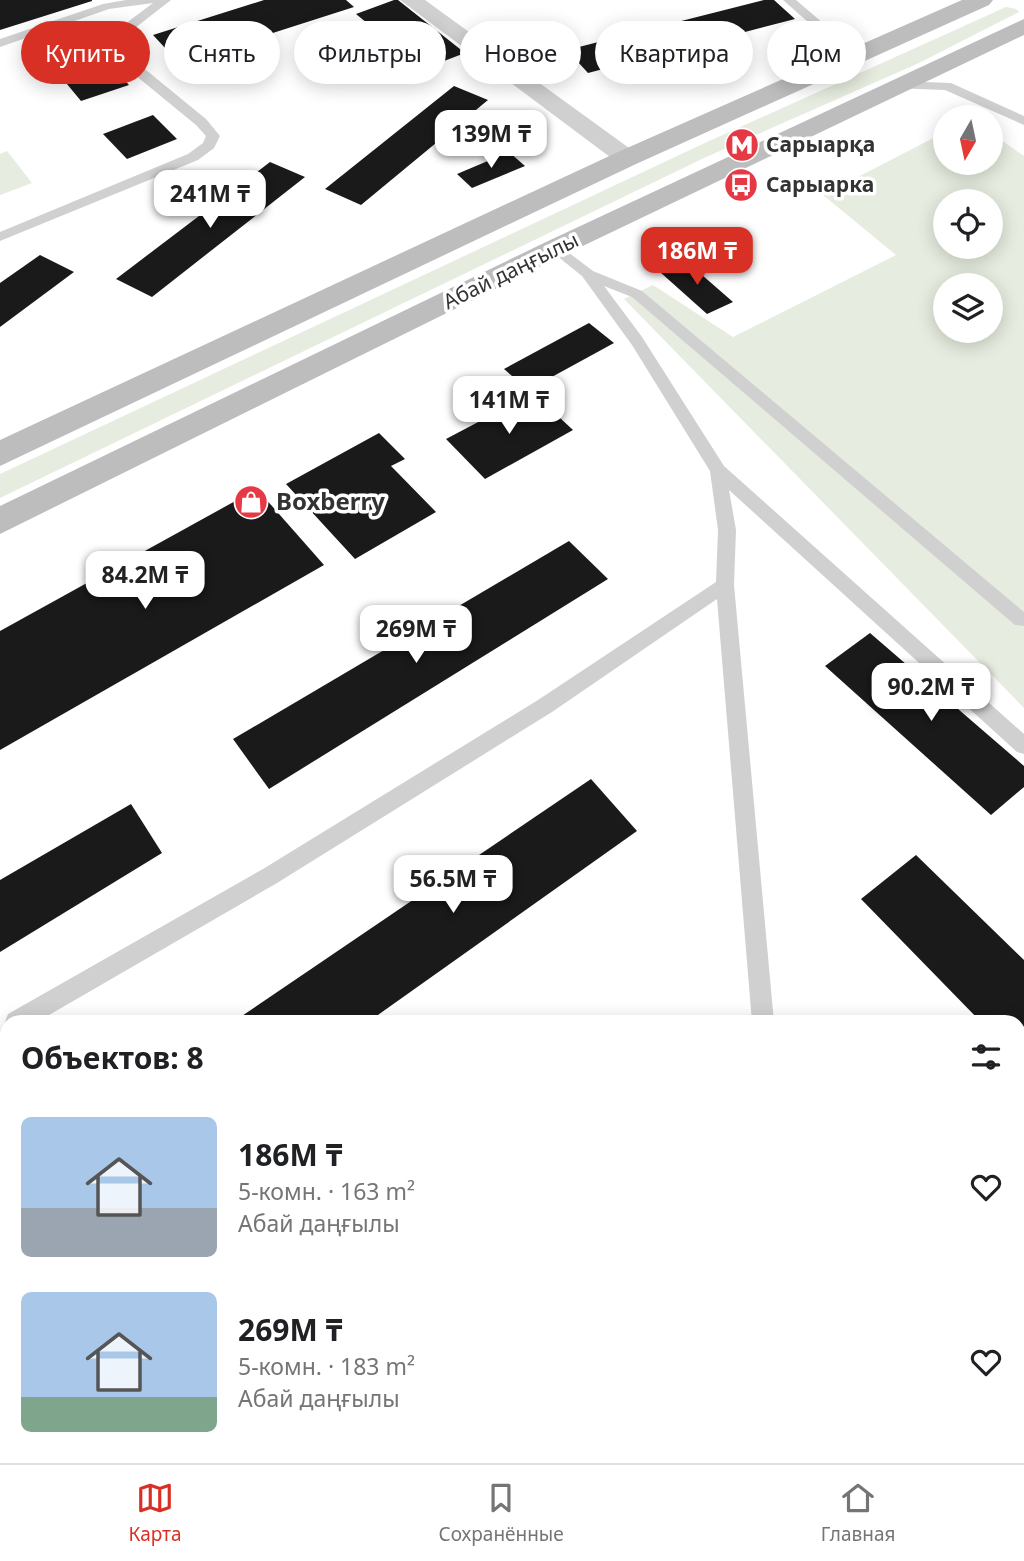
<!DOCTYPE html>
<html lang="ru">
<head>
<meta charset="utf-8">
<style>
  body { margin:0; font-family:"Noto Sans",sans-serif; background:#f6f6f6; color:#202124; height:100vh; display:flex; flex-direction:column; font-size:26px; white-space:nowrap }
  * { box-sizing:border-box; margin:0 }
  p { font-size:23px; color:#757577 }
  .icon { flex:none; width:38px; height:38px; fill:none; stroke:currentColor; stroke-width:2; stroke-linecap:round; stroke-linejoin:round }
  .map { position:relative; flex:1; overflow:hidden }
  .side { position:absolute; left:0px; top:1015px; width:1026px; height:448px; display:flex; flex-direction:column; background:#fff; border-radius:21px 21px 0 0; box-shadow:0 4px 18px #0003 }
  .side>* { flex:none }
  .guide { position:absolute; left:21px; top:21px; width:984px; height:63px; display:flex; gap:14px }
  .needle { width:46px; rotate:189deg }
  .controls { position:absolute; left:933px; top:105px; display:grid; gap:14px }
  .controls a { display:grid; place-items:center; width:70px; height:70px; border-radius:50%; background:#fff; box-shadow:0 4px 18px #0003; font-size:35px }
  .price { position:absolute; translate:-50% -60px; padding:0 16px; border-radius:14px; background:#fff; color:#222; font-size:23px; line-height:46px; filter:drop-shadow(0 2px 4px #0008) }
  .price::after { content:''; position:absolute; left:50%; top:42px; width:21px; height:16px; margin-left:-10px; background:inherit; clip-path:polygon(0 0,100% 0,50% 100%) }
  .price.on { background:#d93025; color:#fff }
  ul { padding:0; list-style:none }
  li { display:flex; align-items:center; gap:21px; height:175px; padding:0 21px }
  li span { display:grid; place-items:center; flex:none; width:196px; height:140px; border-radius:10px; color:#555 }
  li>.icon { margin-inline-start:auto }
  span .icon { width:84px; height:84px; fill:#fffc; stroke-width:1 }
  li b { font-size:30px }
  h2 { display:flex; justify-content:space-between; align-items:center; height:84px; padding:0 21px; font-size:30px }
  .tag { padding:0 24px; border-radius:32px; background:#fff; box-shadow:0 4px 18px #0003; font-size:24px; line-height:63px }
  .tag.on { background:#d93025; color:#fff }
  .menu { display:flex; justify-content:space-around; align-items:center; height:98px; border-top:2px solid #e0e0e0; background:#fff; font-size:19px; color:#757577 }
  .menu a { display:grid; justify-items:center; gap:4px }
  .menu .on { color:#d93025 }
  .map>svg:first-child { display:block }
  .green { fill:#e6ecdf; fill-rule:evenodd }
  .building { fill:#1a1a1a }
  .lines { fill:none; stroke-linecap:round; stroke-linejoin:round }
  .lane { fill:#d0d0d0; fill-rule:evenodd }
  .street { fill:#d0d0d0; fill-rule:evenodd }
  .secondary { fill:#bdbdbd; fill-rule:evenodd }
  .labels { text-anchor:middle; stroke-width:7; stroke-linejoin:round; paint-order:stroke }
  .far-poi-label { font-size:21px; font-weight:bold; fill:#333; stroke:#fff; text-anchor:start }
  .far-street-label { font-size:21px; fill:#333; stroke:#fff }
  .poi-label { font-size:24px; font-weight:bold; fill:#333; stroke:#fff; text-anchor:start }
</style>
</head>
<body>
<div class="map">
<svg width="1024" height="1463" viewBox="0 0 1024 1463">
  <rect width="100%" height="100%" fill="#fff"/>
  <g class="green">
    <polygon points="1006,7 1016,9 1019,12 919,63 704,158 0,498 0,474 707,142"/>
    <path d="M 945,132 L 945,163 L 990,163 L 991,133 L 1024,156 L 1024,708 L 624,299 L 653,285 L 733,337 L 896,255 L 823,195 ZM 945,201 L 990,201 L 990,247 L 945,247 ZM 945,285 L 990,285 L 990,331 L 945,331 Z"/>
    <polygon points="7,151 32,183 0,195 0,154"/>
  </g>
  <g class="building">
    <polygon points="0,0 92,0 92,1 0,30"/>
    <polygon points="264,0 346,0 354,7 179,63 153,35"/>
    <polygon points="394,0 398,0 465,53 423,69 356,14"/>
    <polygon points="764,0 774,0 795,19 588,73 567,50"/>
    <polygon points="90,69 98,78 117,72 129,85 81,101 62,78"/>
    <polygon points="454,86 488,100 361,205 325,189"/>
    <polygon points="153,115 177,139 127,159 103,134"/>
    <polygon points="509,152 525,166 472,188 457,174"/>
    <polygon points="270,162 305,177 152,297 116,279"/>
    <polygon points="40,255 74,272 0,327 0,283"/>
    <polygon points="686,261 733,302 707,314 660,272"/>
    <polygon points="589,323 614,343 528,390 504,369"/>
    <polygon points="533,393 573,430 485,479 446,439"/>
    <polygon points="379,433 405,459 391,466 436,512 355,559 286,484"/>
    <polygon points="257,489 324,565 0,750 0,631"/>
    <polygon points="569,541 608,579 269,789 233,739"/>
    <polygon points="870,633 1024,766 1024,787 991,815 825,666"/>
    <polygon points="591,779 637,831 368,1022 233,1022"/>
    <polygon points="131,804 162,853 0,952 0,880"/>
    <polygon points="916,855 1024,960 1024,1066 1018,1061 1018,1022 981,1022 861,899"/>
    <polygon points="1018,1135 1024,1141 1024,1271 1018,1265"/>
    <polygon points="1018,1366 1024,1373 1024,1463 925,1463 920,1456 1018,1456"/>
    <polygon points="184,1456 344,1456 336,1463 175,1463"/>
  </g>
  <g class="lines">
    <g class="lane">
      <polygon points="126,0 171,0 126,35 119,48 206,119 220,136 214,148 198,160 0,241 0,232 188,154 203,143 206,136 196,125 118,61 107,48 117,30 153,3 109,9 0,47 0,39 103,4"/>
      <polygon points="783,0 796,0 859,54 859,60 851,60"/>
      <polygon points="896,81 951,83 1024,116 1024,125 945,90 892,88 892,82"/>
      <polygon points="556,243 593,271 642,291 1024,612 1024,626 1015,625 632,297 604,286 642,337 724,466 1024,734 1024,754 1017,752 729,490 736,530 734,585 774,1022 752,1022 717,599 552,712 277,883 37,1022 7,1022 7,1027 5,1022 8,1014 263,869 538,700 716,582 718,530 710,471 632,345 582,276 551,251 551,245"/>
      <polygon points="508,1456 539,1456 537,1463 506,1463"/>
    </g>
    <polygon class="street" points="400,0 425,0 636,153 640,158 636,163 627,166 618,163"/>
    <g class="secondary">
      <polygon points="962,0 993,0 989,5 636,164 0,466 0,440 618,152"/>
      <polygon points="1024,19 1024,35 566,254 0,534 0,506 546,242"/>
    </g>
  </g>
  <defs>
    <g id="metro-disc" transform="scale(1.75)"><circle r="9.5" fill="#e63946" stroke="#fff"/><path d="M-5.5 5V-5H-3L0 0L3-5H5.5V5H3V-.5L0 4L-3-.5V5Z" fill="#fff"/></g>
    <g id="bus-disc" transform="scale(1.75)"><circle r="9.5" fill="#e63946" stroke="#fff"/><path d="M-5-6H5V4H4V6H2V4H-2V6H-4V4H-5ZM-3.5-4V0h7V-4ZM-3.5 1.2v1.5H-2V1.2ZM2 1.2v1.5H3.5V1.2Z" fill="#fff"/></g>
    <g id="shop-disc" transform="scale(1.75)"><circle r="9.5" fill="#e63946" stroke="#fff"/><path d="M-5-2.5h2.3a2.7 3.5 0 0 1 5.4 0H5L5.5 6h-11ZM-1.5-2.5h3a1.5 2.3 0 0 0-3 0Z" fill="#fff"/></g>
  </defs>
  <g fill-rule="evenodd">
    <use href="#metro-disc" x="742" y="145"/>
    <use href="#bus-disc" x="741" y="185"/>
    <use href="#shop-disc" x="251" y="502"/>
  </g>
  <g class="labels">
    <g class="far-poi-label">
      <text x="766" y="152">Сарыарқа</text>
      <text x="766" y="192">Сарыарка</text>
    </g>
    <g class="far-street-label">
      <text transform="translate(511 271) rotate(-26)" y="7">Абай даңғылы</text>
    </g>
    <g class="poi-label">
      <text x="276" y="510">Boxberry</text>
    </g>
  </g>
</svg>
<div class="controls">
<a><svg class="needle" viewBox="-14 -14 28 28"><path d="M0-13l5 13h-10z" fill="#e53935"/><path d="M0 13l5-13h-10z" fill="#757577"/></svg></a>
<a><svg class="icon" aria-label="locate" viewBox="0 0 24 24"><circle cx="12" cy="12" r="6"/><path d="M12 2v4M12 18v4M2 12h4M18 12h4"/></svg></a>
<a><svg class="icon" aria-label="layers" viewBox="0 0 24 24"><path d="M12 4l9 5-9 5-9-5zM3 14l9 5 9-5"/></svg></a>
</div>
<b class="price" style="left:491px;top:170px">139M ₸</b>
<b class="price" style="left:210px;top:230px">241M ₸</b>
<b class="price on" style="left:697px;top:287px">186M ₸</b>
<b class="price" style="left:509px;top:436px">141M ₸</b>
<b class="price" style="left:145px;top:611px">84.2M ₸</b>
<b class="price" style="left:416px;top:665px">269M ₸</b>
<b class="price" style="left:931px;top:723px">90.2M ₸</b>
<b class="price" style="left:453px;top:915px">56.5M ₸</b>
<div class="guide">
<a class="tag on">Купить</a>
<a class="tag">Снять</a>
<a class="tag">Фильтры</a>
<a class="tag">Новое</a>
<a class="tag">Квартира</a>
<a class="tag">Дом</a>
</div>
<section class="side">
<h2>Объектов: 8<svg class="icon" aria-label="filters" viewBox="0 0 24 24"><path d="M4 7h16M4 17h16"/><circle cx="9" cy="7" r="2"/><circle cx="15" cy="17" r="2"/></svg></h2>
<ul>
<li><span style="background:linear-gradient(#a9c7e8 65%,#9aa5b1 0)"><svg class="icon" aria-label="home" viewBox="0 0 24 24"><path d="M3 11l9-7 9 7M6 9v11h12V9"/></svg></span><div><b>186M ₸</b><p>5-комн. · 163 m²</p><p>Абай даңғылы</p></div><svg class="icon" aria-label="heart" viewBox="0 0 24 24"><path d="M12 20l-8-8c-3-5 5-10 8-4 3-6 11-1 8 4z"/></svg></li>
<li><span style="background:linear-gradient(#a9c7e8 75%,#7fa58c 0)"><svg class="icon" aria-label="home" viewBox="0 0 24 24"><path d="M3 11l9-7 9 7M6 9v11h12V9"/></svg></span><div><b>269M ₸</b><p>5-комн. · 183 m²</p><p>Абай даңғылы</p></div><svg class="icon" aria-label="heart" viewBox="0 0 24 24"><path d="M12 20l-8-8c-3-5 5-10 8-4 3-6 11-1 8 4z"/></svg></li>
</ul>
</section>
</div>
<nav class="menu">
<a class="on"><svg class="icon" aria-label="map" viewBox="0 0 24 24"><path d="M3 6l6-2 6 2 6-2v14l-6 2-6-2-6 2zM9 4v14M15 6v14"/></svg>Карта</a>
<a><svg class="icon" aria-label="saved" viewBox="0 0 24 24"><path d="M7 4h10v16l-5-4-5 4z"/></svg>Сохранённые</a>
<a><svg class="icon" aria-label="home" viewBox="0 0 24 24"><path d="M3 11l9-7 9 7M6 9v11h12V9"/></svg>Главная</a>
</nav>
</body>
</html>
